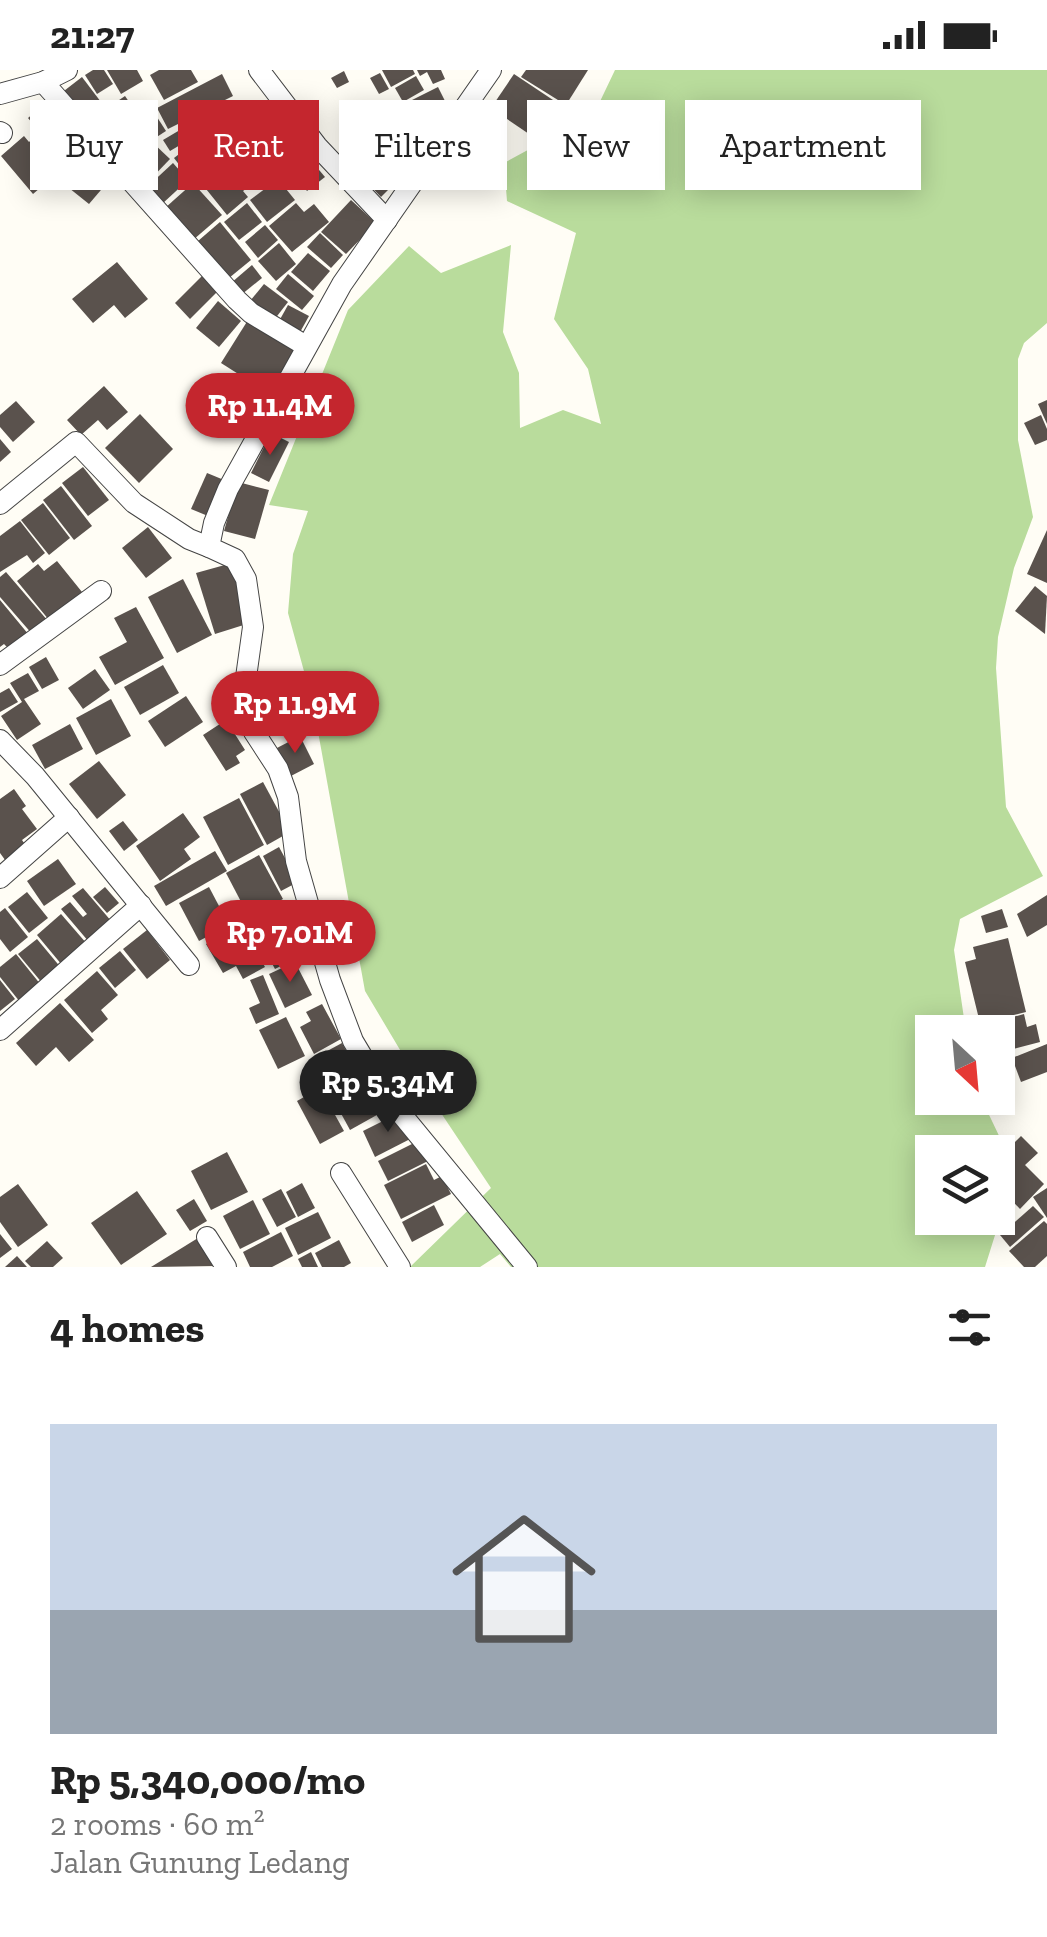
<!DOCTYPE html>
<html lang="en">
<head>
<meta charset="utf-8">
<style>
  body { margin:0; font-family:"Zilla Slab",serif; background:#f2f2f2; color:#222; height:100vh; display:flex; flex-direction:column; font-size:38px; white-space:nowrap }
  * { box-sizing:border-box; margin:0 }
  p { font-size:32px; color:#767676 }
  .icon { flex:none; width:55px; height:55px; fill:none; stroke:currentColor; stroke-width:2; stroke-linecap:round; stroke-linejoin:round }
  .map { position:relative; height:1197px; overflow:hidden }
  .details { display:flex; flex-direction:column; background:#fff; flex:1 }
  .details>* { flex:none }
  .banner { position:absolute; left:30px; top:30px; width:988px; height:90px; display:flex; gap:20px }
  .needle { width:65px; rotate:154deg }
  .buttons { position:absolute; left:915px; top:945px; display:grid; gap:20px }
  .buttons a { display:grid; place-items:center; width:100px; height:100px; border-radius:0px; background:#fff; box-shadow:0 5px 25px #0003; font-size:50px }
  .price { position:absolute; translate:-50% -85px; padding:0 22px; border-radius:35px; background:#c4262e; color:#fff; font-size:32px; line-height:65px; filter:drop-shadow(0 2px 5px #0008) }
  .price::after { content:''; position:absolute; left:50%; top:60px; width:30px; height:22px; margin-left:-15px; background:inherit; clip-path:polygon(0 0,100% 0,50% 100%) }
  .price.on { background:#222; color:#fff }
  ul { padding:0; list-style:none }
  li { display:grid; align-content:center; gap:20px; height:530px; padding:0 50px }
  li+li { border-top:2px solid #e0e0e0 }
  li span { display:grid; place-items:center; height:310px; border-radius:0px; color:#555 }
  li>.icon { margin-inline-start:auto }
  span .icon { width:180px; height:180px; fill:#fffc; stroke-width:1 }
  li b { font-size:42px }
  h2 { display:flex; justify-content:space-between; align-items:center; height:120px; padding:0 50px; font-size:42px }
  .tag { padding:0 35px; border-radius:0px; background:#fff; box-shadow:0 5px 25px #0003; font-size:35px; line-height:90px }
  .tag.on { background:#c4262e; color:#fff }
  .status { display:flex; justify-content:space-between; align-items:center; height:70px; padding:0 50px; background:#fff; direction:ltr }
  .status svg { height:28px; fill:currentColor }
  .map>svg:first-child { display:block }
  .forest { fill:#b9dc9c }
  .building { fill:#5a524d }
  .lines { fill:none; stroke-linecap:round; stroke-linejoin:round }
  .minor-casing { stroke:#444; stroke-width:22 }
  .minor { stroke:#fff; stroke-width:20 }
</style>
</head>
<body>
<div class="status"><b>21:27</b><svg viewBox="0 0 49 12"><path d="M0 12V9h3v3zM5 12V6h3v6zM10 12V3h3v9zM15 12V0h3v12zM26 1h20v11H26zM47 4h2v5h-2z"/></svg></div>
<div class="map">
<svg width="1047" height="1197" viewBox="0 0 1047 1197">
  <rect width="100%" height="100%" fill="#fffdf5"/>
  <polygon class="forest" points="615,0 1047,0 1047,253 1024,273 1018,289 1018,370 1033,447 1014,498 998,567 996,598 1006,737 1043,806 960,849 954,880 966,962 932,962 932,1028 981,1028 1002,1072 993,1082 932,1082 932,1148 998,1148 998,1142 1001,1146 985,1197 511,1197 500,1184 480,1197 410,1197 491,1118 409,995 365,921 313,634 288,543 293,484 308,441 269,435 348,240 409,176 441,203 511,175 503,262 519,303 520,358 563,340 601,354 588,299 554,249 576,163 507,131 504,93 594,44"/>
  <g class="building">
    <polygon points="93,0 104,0 113,14 97,24 85,5"/>
    <polygon points="107,0 137,0 143,11 121,24"/>
    <polygon points="159,0 191,0 198,12 164,30 150,5"/>
    <polygon points="382,0 413,0 415,4 391,17"/>
    <polygon points="417,0 441,0 445,9 433,14 427,2 420,6"/>
    <polygon points="526,0 588,0 566,35 521,7"/>
    <polygon points="344,1 349,12 337,18 331,8"/>
    <polygon points="380,3 389,19 379,24 370,8"/>
    <polygon points="222,4 233,26 221,32 229,48 200,63 192,47 168,59 157,38"/>
    <polygon points="514,4 553,30 529,64 491,38"/>
    <polygon points="416,6 424,20 403,32 395,18"/>
    <polygon points="82,7 104,36 83,53 60,24"/>
    <polygon points="438,17 449,39 426,50 422,41 416,43 410,31"/>
    <polygon points="125,26 140,48 102,74 87,52"/>
    <polygon points="49,30 75,60 53,78 67,95 33,124 1,86 24,66 29,72 40,62 28,48"/>
    <polygon points="401,32 429,54 417,70 389,48"/>
    <polygon points="155,44 166,61 135,81 124,64"/>
    <polygon points="378,46 392,60 356,95 342,81"/>
    <polygon points="232,47 247,67 218,88 204,67"/>
    <polygon points="277,52 291,78 270,89 256,64"/>
    <polygon points="190,54 197,65 170,81 163,70"/>
    <polygon points="399,60 423,84 403,104 379,80"/>
    <polygon points="477,60 494,72 486,82 469,70"/>
    <polygon points="80,62 92,76 76,89 64,75"/>
    <polygon points="119,66 131,84 117,94 105,75"/>
    <polygon points="200,68 216,89 190,109 174,88"/>
    <polygon points="251,68 262,82 240,99 229,85"/>
    <polygon points="466,71 488,86 477,102 455,86"/>
    <polygon points="152,72 170,89 144,116 126,99"/>
    <polygon points="377,84 401,107 381,127 358,103"/>
    <polygon points="263,85 276,101 255,118 242,102"/>
    <polygon points="226,86 250,116 243,121 248,127 227,145 198,109"/>
    <polygon points="309,88 325,107 307,121 291,102"/>
    <polygon points="91,90 112,107 89,134 69,118"/>
    <polygon points="173,93 188,110 162,134 146,118"/>
    <polygon points="278,109 295,130 267,152 250,130"/>
    <polygon points="193,113 222,145 193,170 165,138"/>
    <polygon points="351,130 376,153 346,184 321,162"/>
    <polygon points="247,133 262,152 239,170 224,152"/>
    <polygon points="296,133 304,142 314,134 329,152 292,182 269,156"/>
    <polygon points="220,152 251,190 229,208 198,171"/>
    <polygon points="265,155 278,170 258,188 245,172"/>
    <polygon points="320,163 343,185 331,198 307,177"/>
    <polygon points="279,173 296,194 276,211 258,191"/>
    <polygon points="308,183 330,201 313,221 291,202"/>
    <polygon points="117,192 148,229 125,248 114,235 93,253 72,229"/>
    <polygon points="252,195 262,208 241,225 231,213"/>
    <polygon points="288,204 314,226 302,240 276,219"/>
    <polygon points="203,205 219,220 190,249 175,233"/>
    <polygon points="264,214 288,232 274,250 250,231"/>
    <polygon points="218,231 241,251 219,277 196,258"/>
    <polygon points="288,235 309,246 299,264 278,253"/>
    <polygon points="248,250 295,280 268,323 221,293"/>
    <polygon points="104,316 128,342 107,360 98,350 81,365 67,350"/>
    <polygon points="1047,330 1047,354 1038,334"/>
    <polygon points="16,331 35,352 13,372 0,357 0,345"/>
    <polygon points="140,344 173,379 139,413 105,378"/>
    <polygon points="1041,345 1047,359 1047,370 1035,375 1024,353"/>
    <polygon points="271,363 289,372 269,412 251,403"/>
    <polygon points="0,369 11,382 0,392"/>
    <polygon points="83,397 109,430 88,446 62,413"/>
    <polygon points="207,403 224,410 208,446 191,439"/>
    <polygon points="238,412 269,420 255,469 224,461"/>
    <polygon points="61,416 92,456 74,470 43,430"/>
    <polygon points="43,433 70,468 49,485 21,450"/>
    <polygon points="20,451 45,483 33,493 27,485 0,502 0,466"/>
    <polygon points="148,457 172,488 146,508 122,478"/>
    <polygon points="1047,460 1047,513 1027,504"/>
    <polygon points="57,491 82,522 49,550 17,511 38,494 44,501"/>
    <polygon points="232,493 250,553 215,564 196,503"/>
    <polygon points="6,502 48,551 33,565 0,527 0,507"/>
    <polygon points="183,509 212,565 177,583 148,527"/>
    <polygon points="1035,516 1047,526 1045,564 1015,541"/>
    <polygon points="0,530 29,565 10,580 4,574 0,577"/>
    <polygon points="136,537 164,588 115,615 99,587 127,572 114,548"/>
    <polygon points="46,587 59,610 42,619 29,597"/>
    <polygon points="163,595 179,623 140,645 124,617"/>
    <polygon points="95,599 110,620 83,639 68,618"/>
    <polygon points="28,603 39,621 24,629 41,654 17,670 1,646 22,632 10,613"/>
    <polygon points="279,612 296,654 267,667 249,625"/>
    <polygon points="9,618 18,632 0,642 0,623"/>
    <polygon points="186,626 203,652 165,677 148,651"/>
    <polygon points="111,629 131,666 96,685 76,648"/>
    <polygon points="226,650 245,680 236,686 240,693 226,701 203,665"/>
    <polygon points="70,654 83,679 45,699 32,675"/>
    <polygon points="300,666 314,694 289,707 275,679"/>
    <polygon points="99,691 126,725 97,749 69,714"/>
    <polygon points="263,712 290,762 267,775 240,724"/>
    <polygon points="14,719 26,736 22,739 37,759 22,770 29,780 8,794 0,783 0,729"/>
    <polygon points="239,728 264,775 228,795 203,747"/>
    <polygon points="183,743 200,767 184,779 191,789 160,811 136,776"/>
    <polygon points="123,751 138,770 124,781 109,761"/>
    <polygon points="279,777 298,812 281,821 263,786"/>
    <polygon points="215,781 227,801 166,836 154,816"/>
    <polygon points="259,785 283,829 249,847 226,803"/>
    <polygon points="58,789 76,814 44,836 27,811"/>
    <polygon points="105,817 119,833 107,843 93,827"/>
    <polygon points="209,817 229,855 199,871 179,833"/>
    <polygon points="83,818 112,852 89,872 61,839 70,832 83,847 87,844 72,826"/>
    <polygon points="27,822 48,848 29,863 8,837"/>
    <polygon points="1047,825 1047,855 1027,867 1017,844"/>
    <polygon points="5,838 28,867 10,882 0,869 0,842"/>
    <polygon points="1002,839 1008,857 986,863 981,846"/>
    <polygon points="61,844 87,874 62,895 37,865"/>
    <polygon points="299,844 308,861 277,878 268,862"/>
    <polygon points="255,847 264,865 251,872 265,897 243,909 236,896 223,903 206,874"/>
    <polygon points="147,860 170,890 147,909 123,879"/>
    <polygon points="1008,868 1026,942 980,953 965,892 976,889 973,877"/>
    <polygon points="37,869 62,899 43,914 18,884"/>
    <polygon points="288,874 296,888 275,899 268,886"/>
    <polygon points="120,881 136,900 115,918 99,898"/>
    <polygon points="16,884 41,915 20,932 0,907 0,897"/>
    <polygon points="295,892 312,925 285,938 269,904"/>
    <polygon points="97,901 118,925 101,940 108,949 92,963 64,930"/>
    <polygon points="263,905 279,944 256,954 249,938 260,933 250,910"/>
    <polygon points="0,910 15,929 0,941"/>
    <polygon points="60,933 94,970 69,992 56,977 36,996 16,973"/>
    <polygon points="322,934 341,969 314,984 300,957 311,951 306,942"/>
    <polygon points="1024,944 1027,957 1036,954 1040,972 998,983 998,962 980,962 979,956"/>
    <polygon points="286,947 305,986 278,999 259,960"/>
    <polygon points="342,973 358,1004 334,1017 318,986"/>
    <polygon points="1047,974 1047,1002 1021,1012 1012,988"/>
    <polygon points="365,1006 384,1041 350,1060 331,1025"/>
    <polygon points="320,1018 344,1061 320,1074 297,1031"/>
    <polygon points="395,1045 416,1066 375,1087 363,1061"/>
    <polygon points="1021,1066 1038,1083 1025,1095 1044,1114 1020,1139 998,1116 998,1089"/>
    <polygon points="420,1070 430,1090 388,1111 378,1091"/>
    <polygon points="227,1082 248,1122 211,1140 191,1101"/>
    <polygon points="426,1094 434,1110 442,1106 451,1124 401,1149 384,1115"/>
    <polygon points="302,1113 315,1138 298,1147 286,1122"/>
    <polygon points="18,1114 48,1155 18,1177 0,1152 0,1127"/>
    <polygon points="1047,1118 1047,1148 1033,1127"/>
    <polygon points="281,1119 296,1147 277,1157 262,1129"/>
    <polygon points="137,1121 167,1164 121,1195 91,1153"/>
    <polygon points="194,1129 207,1151 190,1161 176,1140"/>
    <polygon points="253,1130 270,1164 240,1179 223,1146"/>
    <polygon points="434,1135 444,1155 412,1172 402,1152"/>
    <polygon points="1033,1136 1044,1147 1010,1177 1000,1165"/>
    <polygon points="318,1142 331,1168 298,1185 285,1158"/>
    <polygon points="1044,1151 1047,1154 1047,1186 1035,1197 1024,1197 1009,1181"/>
    <polygon points="281,1162 293,1186 272,1197 250,1197 243,1182"/>
    <polygon points="0,1164 12,1179 0,1188"/>
    <polygon points="198,1168 216,1196 151,1197"/>
    <polygon points="339,1170 351,1193 344,1197 322,1197 315,1183"/>
    <polygon points="47,1171 63,1188 53,1197 31,1197 25,1191"/>
    <polygon points="311,1182 318,1197 302,1197 298,1189"/>
    <polygon points="17,1186 27,1197 5,1197"/>
  </g>
  <g class="lines">
    <g class="minor-casing">
      <g id="minor">
        <polyline points="259,0 317,76 387,150"/>
        <polyline points="491,0 342,214 228,419 214,453 209,477 235,489 246,509 253,557 243,629 254,662 278,699 288,727 296,791 330,910 353,971 384,1023 527,1197"/>
        <polyline points="43,12 237,230 251,243 306,276"/>
        <polyline points="0,24 43,12 67,0"/>
        <polyline points="0,62 2,63"/>
        <polyline points="0,434 76,372 134,433 189,469 209,477"/>
        <polyline points="0,595 101,521"/>
        <polyline points="0,670 35,706 189,895"/>
        <polyline points="0,808 69,747"/>
        <polyline points="0,960 141,835"/>
        <polyline points="341,1103 400,1197"/>
        <polyline points="207,1167 226,1197"/>
      </g>
    </g>
    <use href="#minor" class="minor"/>
  </g>
</svg>
<div class="buttons">
<a><svg class="needle" viewBox="-14 -14 28 28"><path d="M0-13l5 13h-10z" fill="#e53935"/><path d="M0 13l5-13h-10z" fill="#767676"/></svg></a>
<a><svg class="icon" aria-label="layers" viewBox="0 0 24 24"><path d="M12 4l9 5-9 5-9-5zM3 14l9 5 9-5"/></svg></a>
</div>
<b class="price" style="left:270px;top:388px">Rp 11.4M</b>
<b class="price" style="left:295px;top:686px">Rp 11.9M</b>
<b class="price" style="left:290px;top:915px">Rp 7.01M</b>
<b class="price on" style="left:388px;top:1065px">Rp 5.34M</b>
<div class="banner">
<a class="tag">Buy</a>
<a class="tag on">Rent</a>
<a class="tag">Filters</a>
<a class="tag">New</a>
<a class="tag">Apartment</a>
</div>
</div>
<section class="details">
<h2>4 homes<svg class="icon" aria-label="filters" viewBox="0 0 24 24"><path d="M4 7h16M4 17h16"/><circle cx="9" cy="7" r="2"/><circle cx="15" cy="17" r="2"/></svg></h2>
<ul>
<li><span style="background:linear-gradient(#c9d6e8 60%,#9aa5b1 0)"><svg class="icon" aria-label="home" viewBox="0 0 24 24"><path d="M3 11l9-7 9 7M6 9v11h12V9"/></svg></span><div><b>Rp 5,340,000/mo</b><p>2 rooms · 60 m²</p><p>Jalan Gunung Ledang</p></div></li>
</ul>
</section>
</body>
</html>
